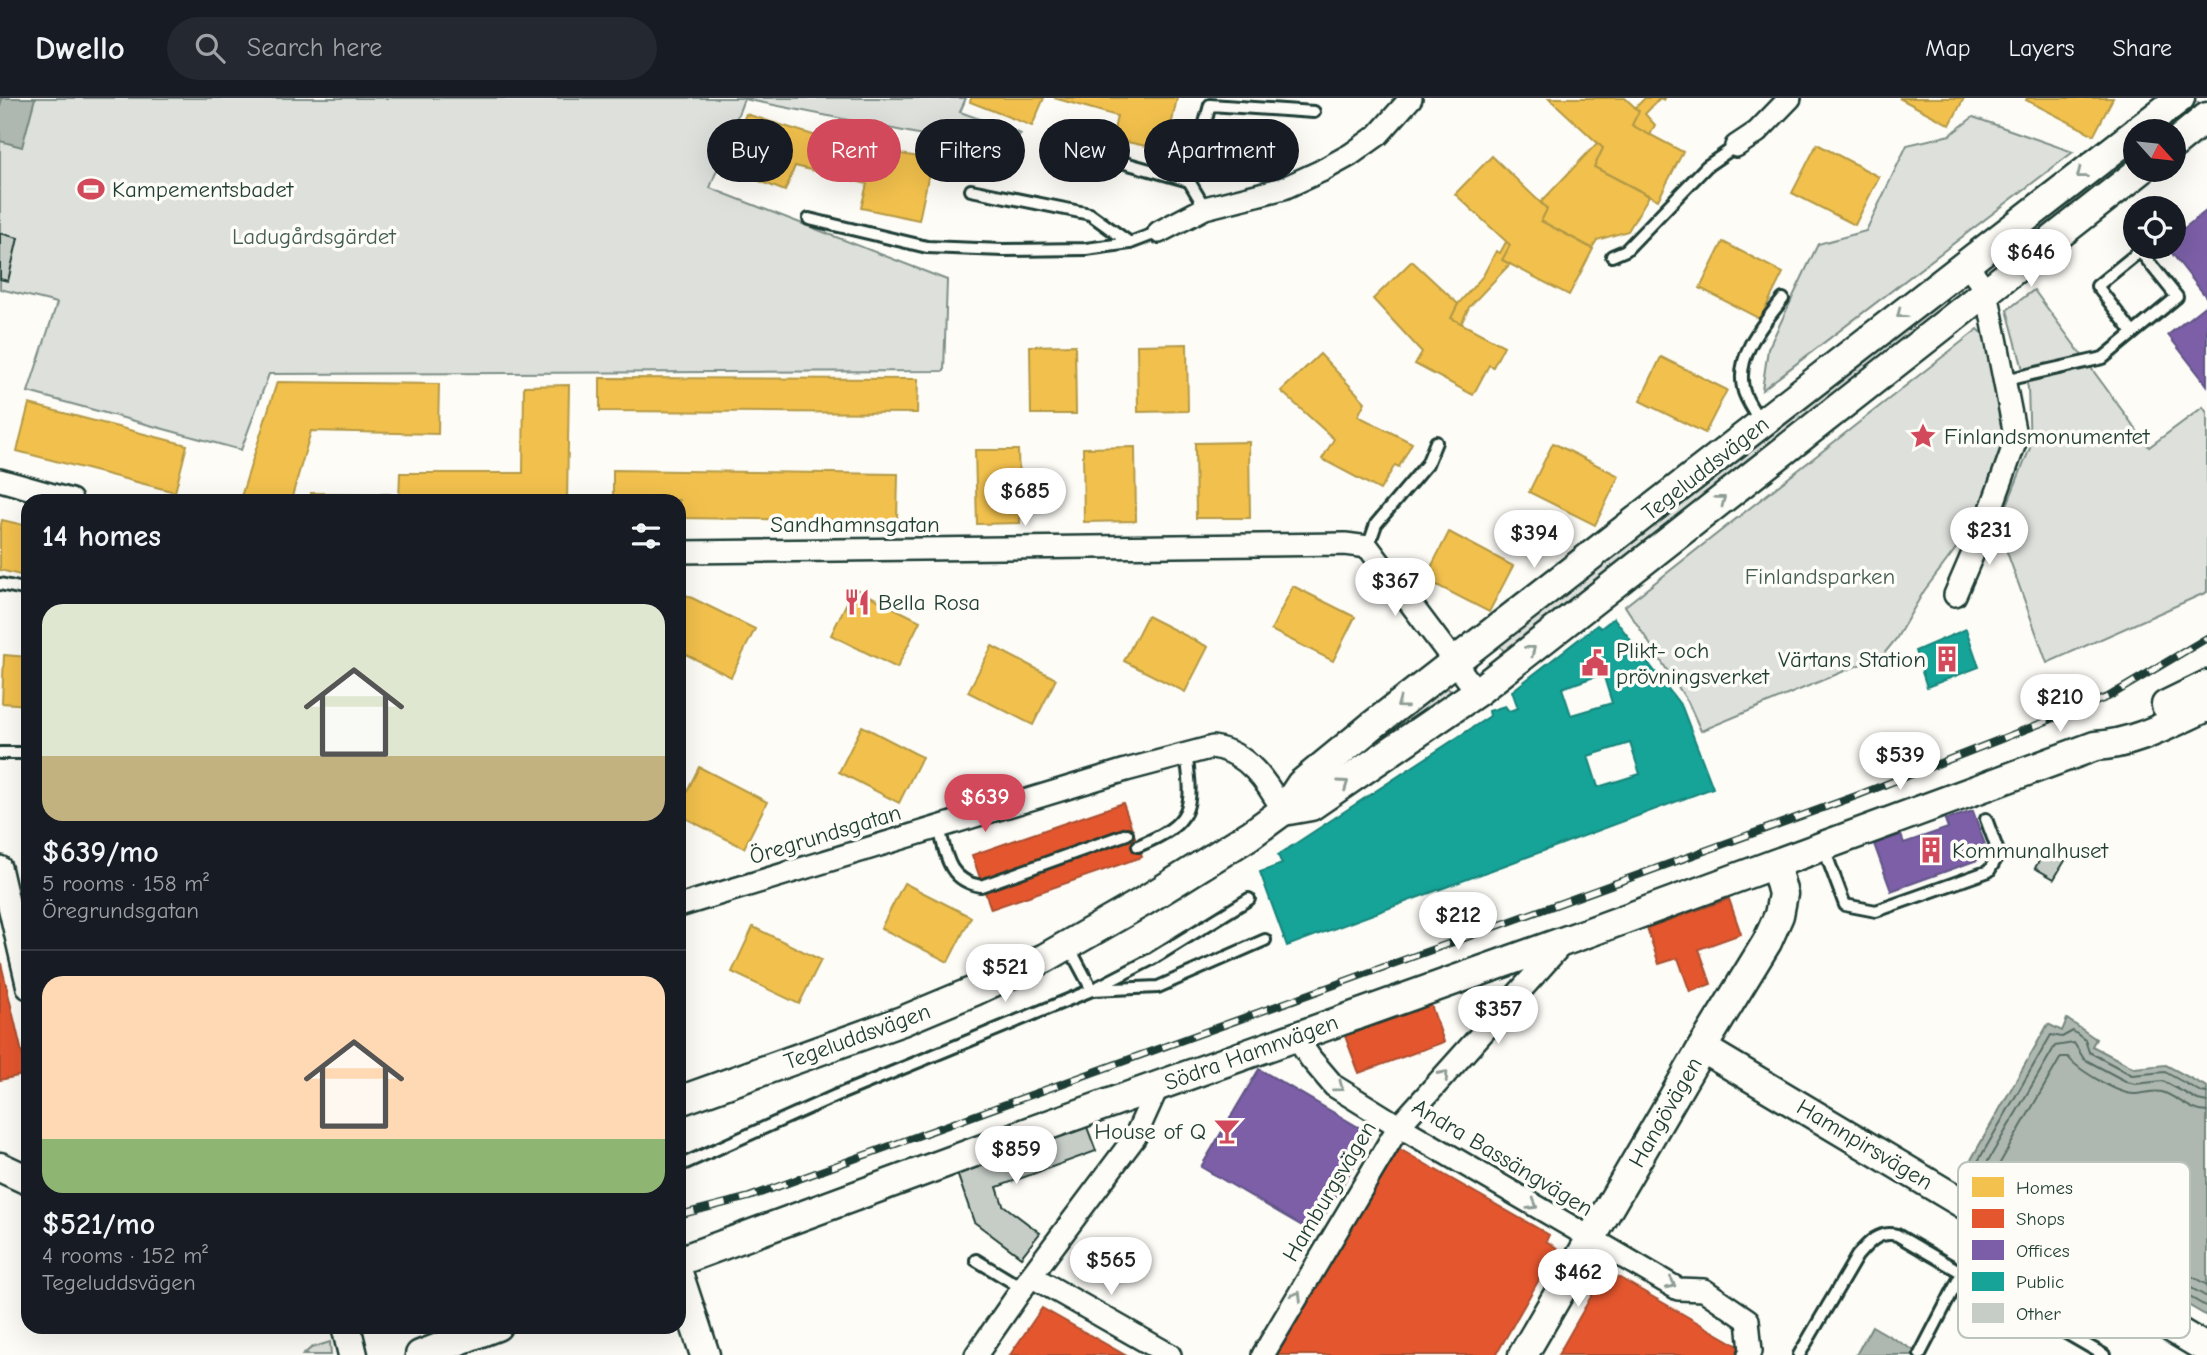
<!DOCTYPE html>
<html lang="en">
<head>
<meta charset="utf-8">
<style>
  body { margin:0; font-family:"Comic Neue",sans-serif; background:#242831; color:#f1f3f6; height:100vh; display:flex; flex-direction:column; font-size:26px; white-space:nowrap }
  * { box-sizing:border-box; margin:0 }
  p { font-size:23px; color:#9ea1a6 }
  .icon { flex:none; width:38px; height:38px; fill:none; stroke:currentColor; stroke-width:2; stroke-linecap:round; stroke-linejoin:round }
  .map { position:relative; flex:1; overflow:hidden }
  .panel { position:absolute; left:21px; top:396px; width:665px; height:840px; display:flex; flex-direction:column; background:#171b24; border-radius:21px; box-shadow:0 7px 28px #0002 }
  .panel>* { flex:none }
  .hud { position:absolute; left:707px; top:21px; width:665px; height:63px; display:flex; gap:14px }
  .needle { width:46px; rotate:117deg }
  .tools { position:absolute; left:2123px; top:21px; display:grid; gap:14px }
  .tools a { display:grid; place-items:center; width:63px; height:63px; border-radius:50%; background:#171b24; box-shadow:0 7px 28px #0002; font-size:35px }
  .price { position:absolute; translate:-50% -60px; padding:0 16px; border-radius:24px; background:#fff; color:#222; font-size:23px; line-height:46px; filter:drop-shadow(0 2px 4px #0008) }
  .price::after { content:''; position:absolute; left:50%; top:42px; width:21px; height:16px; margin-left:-10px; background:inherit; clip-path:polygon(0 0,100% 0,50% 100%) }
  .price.current { background:#d1495b; color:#fff }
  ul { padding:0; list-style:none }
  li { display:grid; align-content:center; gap:14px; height:371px; padding:0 21px }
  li+li { border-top:2px solid #363941 }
  li span { display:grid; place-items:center; height:217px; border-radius:21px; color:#555 }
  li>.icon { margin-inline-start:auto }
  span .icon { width:126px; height:126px; fill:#fffc; stroke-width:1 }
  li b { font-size:30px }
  h2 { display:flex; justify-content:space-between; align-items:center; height:84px; padding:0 21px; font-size:30px }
  .pill { padding:0 24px; border-radius:32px; background:#171b24; box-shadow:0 7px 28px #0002; font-size:24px; line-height:63px }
  .pill.current { background:#d1495b; color:#fff }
  header { display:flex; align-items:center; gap:42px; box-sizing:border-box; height:98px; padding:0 35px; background:#171b24; border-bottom:2px solid #363941 }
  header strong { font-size:33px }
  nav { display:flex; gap:38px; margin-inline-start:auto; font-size:24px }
  .search { width:490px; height:63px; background:#242831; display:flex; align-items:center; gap:18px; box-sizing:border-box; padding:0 24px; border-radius:38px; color:#9ea1a6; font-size:26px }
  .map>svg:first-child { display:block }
  .green { fill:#dde0db; stroke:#7e8e88; stroke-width:2 }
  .water { fill:#aeb8b1; stroke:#75877f; stroke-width:2 }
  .homes { fill:#f2c14e; stroke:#b39946; stroke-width:2 }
  .shops { fill:#e4572e; stroke:#a94f30; stroke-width:2 }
  .offices { fill:#7b5ea7; stroke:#5f5484; stroke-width:2 }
  .public { fill:#17a398; stroke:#19847a; stroke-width:2; fill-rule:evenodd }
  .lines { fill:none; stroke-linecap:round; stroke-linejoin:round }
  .shore { stroke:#586e66; stroke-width:2 }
  .building { fill:#c6cdc7; stroke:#1f3d34; stroke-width:2 }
  .lane-casing { stroke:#1f3d34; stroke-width:16 }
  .street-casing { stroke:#1f3d34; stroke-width:26 }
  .secondary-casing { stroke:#1f3d34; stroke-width:33 }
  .lane { stroke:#fdfcf7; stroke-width:10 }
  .street { stroke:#fdfcf7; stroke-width:21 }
  .secondary { stroke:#fdfcf7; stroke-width:28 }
  .rail-casing { stroke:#1f3d34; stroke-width:8 }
  .rail { stroke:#fdfcf7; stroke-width:5; stroke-dasharray:16; stroke-linecap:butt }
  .oneway { stroke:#8e9c96 }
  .labels { text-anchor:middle; stroke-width:7; stroke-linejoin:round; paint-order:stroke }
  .poi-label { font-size:23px; fill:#1f3d34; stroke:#fdfcf7; text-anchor:start }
  .park-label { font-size:23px; fill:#455e55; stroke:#fdfcf7 }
  .street-label { font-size:23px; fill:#1f3d34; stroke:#fdfcf7 }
  .key { fill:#fdfcf7; stroke:#bac3bc; stroke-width:2 }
  .key-label { font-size:19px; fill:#1f3d34 }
</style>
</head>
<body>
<header>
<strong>Dwello</strong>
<div class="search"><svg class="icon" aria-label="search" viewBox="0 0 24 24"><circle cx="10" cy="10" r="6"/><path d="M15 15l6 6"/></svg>Search here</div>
<nav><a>Map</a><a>Layers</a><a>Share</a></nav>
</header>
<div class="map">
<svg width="2207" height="1257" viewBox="0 0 2207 1257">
  <rect width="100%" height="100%" fill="#fdfcf7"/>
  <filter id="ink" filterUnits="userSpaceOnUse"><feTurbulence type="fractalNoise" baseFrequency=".0143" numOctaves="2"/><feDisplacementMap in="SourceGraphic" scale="14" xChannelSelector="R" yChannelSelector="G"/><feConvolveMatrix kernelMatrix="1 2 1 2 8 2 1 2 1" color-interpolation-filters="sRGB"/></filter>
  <g filter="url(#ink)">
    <g class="green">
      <polygon points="0,0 966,0 960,14 1021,36 1007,54 744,1 710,90 947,182 944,273 269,276 241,352 28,294 57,205 0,191"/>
      <polygon points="2192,4 2198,4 2202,7 2174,33 2155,33"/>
      <polygon points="1973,19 2073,54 1762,292 1768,251 1818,146 1866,133 1907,47 1950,37"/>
      <polygon points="2135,49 2135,67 2004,170 1996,158"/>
      <polygon points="1958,188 1966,199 1507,557 1499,547"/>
      <polygon points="2034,192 2149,349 2203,309 2207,315 2207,494 2047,565 1998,429 2030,350 2028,290 2007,212"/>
      <polygon points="1978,231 1988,241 2005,338 1975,425 1924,493 1896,541 1883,557 1701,633 1688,604 1625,508"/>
      <polygon points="1447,589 1454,597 1305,695 1443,591"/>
      <polygon points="330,1244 331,1257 303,1257 311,1250"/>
    </g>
    <g class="water">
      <polygon points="2,0 35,0 22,49 0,43 0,9"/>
      <polygon points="2067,921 2096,941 2092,948 2134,970 2166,967 2207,989 2207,1218 1963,1076 2048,926 2062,933"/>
      <polygon points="1872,1228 1922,1257 1856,1257"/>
    </g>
    <g class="homes">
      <polygon points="971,0 1044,0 1032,28 970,4"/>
      <polygon points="1054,0 1177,0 1166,52 1112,41 1117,18"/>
      <polygon points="1549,0 1625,0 1639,13 1632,27 1683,54 1658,102 1594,69 1603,50"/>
      <polygon points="1645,0 1665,0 1664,2 1660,0 1645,16 1655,27 1650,37 1632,27 1639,13 1635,10"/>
      <polygon points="1899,0 1964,0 1950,27"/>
      <polygon points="2027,0 2113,0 2094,37 2026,2"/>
      <polygon points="746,16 845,47 932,61 919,122 861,110 867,86 795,68 785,93 723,69"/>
      <polygon points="1597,45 1603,50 1594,69 1649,98 1628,133 1597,142 1592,150 1541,123 1547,111 1541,104"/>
      <polygon points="1817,46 1879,79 1855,127 1792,95"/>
      <polygon points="1492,58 1547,111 1541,123 1593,151 1569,197 1502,162 1510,147 1455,96"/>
      <polygon points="1506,144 1510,147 1502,162 1510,166 1469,209 1461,226 1451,220 1458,206 1483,178 1496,153 1500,155"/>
      <polygon points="1723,144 1783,175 1760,221 1700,190"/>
      <polygon points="1412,163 1458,206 1451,220 1504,248 1493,269 1489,267 1473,297 1415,266 1422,254 1373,201"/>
      <polygon points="1187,246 1188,313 1138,314 1137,247"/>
      <polygon points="1075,247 1076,316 1031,316 1030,248"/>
      <polygon points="1320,256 1365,304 1358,318 1412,345 1399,369 1395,367 1380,392 1322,361 1334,341 1281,293"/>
      <polygon points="1661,259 1727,292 1705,335 1640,303"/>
      <polygon points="600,280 918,281 917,315 600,313"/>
      <polygon points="277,284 439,286 438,336 311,333 291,402 240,402"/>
      <polygon points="569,287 567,402 399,402 400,375 523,375 524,288"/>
      <polygon points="29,306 187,347 175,394 17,353"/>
      <polygon points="1249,344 1250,420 1196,420 1195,345"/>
      <polygon points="1553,345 1619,378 1595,427 1529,394"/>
      <polygon points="1135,349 1136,423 1084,424 1083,350"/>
      <polygon points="975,352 1018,352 1020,425 977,426"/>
      <polygon points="613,372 898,376 897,423 679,420 679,402 613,402"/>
      <polygon points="311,395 390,396 390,402 311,402"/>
      <polygon points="2,422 28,428 28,479 0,472 0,431"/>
      <polygon points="1449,434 1513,468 1489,514 1425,481"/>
      <polygon points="1293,488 1355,519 1333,563 1271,532"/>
      <polygon points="854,490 920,523 897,570 831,537"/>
      <polygon points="686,497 755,531 731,579 679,553 679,511"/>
      <polygon points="1147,518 1208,549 1185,594 1124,563"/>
      <polygon points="992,548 1056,581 1033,627 968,594"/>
      <polygon points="4,557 28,559 28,607 2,605"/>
      <polygon points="862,628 922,659 899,705 839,674"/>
      <polygon points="699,669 767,704 744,750 679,717 679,709"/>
      <polygon points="904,785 971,819 948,864 881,830"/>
      <polygon points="753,829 821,862 799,906 732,874"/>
    </g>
    <g class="shops">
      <polygon points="1123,705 1142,759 991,811 972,757"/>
      <polygon points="1729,801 1741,836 1699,851 1711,886 1690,894 1678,860 1659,866 1647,830"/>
      <polygon points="0,861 27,976 0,982"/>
      <polygon points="1431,907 1444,944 1359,975 1345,938"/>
      <polygon points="1396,1049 1549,1137 1546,1143 1557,1150 1496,1257 1276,1257"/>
      <polygon points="1606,1172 1742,1250 1737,1257 1558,1257"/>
      <polygon points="1042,1210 1125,1257 1010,1257"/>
    </g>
    <g class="offices">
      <polygon points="2206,113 2207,114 2207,200 2167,149 2174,149 2174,138"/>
      <polygon points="2207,206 2207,287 2168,237"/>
      <polygon points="1973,713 1989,758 1891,793 1874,746 1901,737 1904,745 1948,730 1945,722"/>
      <polygon points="1259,971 1372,1037 1314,1135 1201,1069"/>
    </g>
    <g class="public">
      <path d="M 1614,520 L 1682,609 L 1713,690 L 1287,848 L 1260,774 L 1282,766 L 1278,757 L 1490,618 L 1489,613 L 1505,608 L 1509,613 L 1518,610 L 1512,593 L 1597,527 L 1601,530 ZM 1603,576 L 1612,605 L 1571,617 L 1562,590 ZM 1630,645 L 1640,676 L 1598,689 L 1588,658 Z"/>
      <polygon points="1966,531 1979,569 1927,589 1915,553"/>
    </g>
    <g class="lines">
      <g class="shore">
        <polyline points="2207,995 2201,994 2165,974 2132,977 2089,954 2085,942 2073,933 2062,939 2051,937 1973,1072 1975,1075 2207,1209"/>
        <polyline points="2207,1004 2198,1002 2163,983 2135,986 2127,984 2084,961 2074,945 2055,948 1985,1068 1987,1072 2207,1199"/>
        <path d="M 2207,1014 C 2189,1013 2178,999 2162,994 C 2154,992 2143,996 2134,996 C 2118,996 2078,972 2068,959 L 2061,959 L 2000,1065 L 2001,1068 L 2207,1187"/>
      </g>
    </g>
    <g class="building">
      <polygon points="0,135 18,140 8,183 0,181"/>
      <polygon points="2046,750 2066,761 2054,781 2035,770"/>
      <polygon points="1087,1029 1096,1053 997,1089 1003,1107 1040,1135 1021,1159 974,1124 957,1075"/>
    </g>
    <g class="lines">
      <g class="lane-casing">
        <g id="lane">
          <polyline points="1049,55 1093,56 1189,83"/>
          <polyline points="971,92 1090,116 1130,145"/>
          <polyline points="1205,110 1189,83 1210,7 1314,14"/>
          <polyline points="809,121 927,149 1003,152 1086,151 1130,145 1159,134"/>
          <polyline points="1612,158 1626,152 1707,68 1736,48"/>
          <polyline points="2005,282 2103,260 2177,199 2140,153 2097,188 2133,235"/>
          <path d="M 1761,325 C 1755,314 1745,302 1743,290 C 1736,256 1763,226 1783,201"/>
          <polyline points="1368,449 1376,426 1427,366 1436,344"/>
          <polyline points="0,486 28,492"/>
          <polyline points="0,655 28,655"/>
          <path d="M 939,729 C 946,757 948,783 981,788 L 1127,736"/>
          <path d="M 1138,748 C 1193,725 1194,711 1186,655"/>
          <polyline points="1824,751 1845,807 1876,813 1989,773 1999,756 1986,721"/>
          <polyline points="1068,847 1092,892 1152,861 1249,801"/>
          <polyline points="679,1068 835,998 1092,892 1158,889 1265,842"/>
          <polyline points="976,1162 1022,1190"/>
          <polyline points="1920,1256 1962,1175"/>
          <path d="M 1799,1257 L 1857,1158 C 1868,1145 1879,1132 1897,1137 L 2104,1257"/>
        </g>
      </g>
      <g class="street-casing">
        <g id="street">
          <polyline points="1736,48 1757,34 1790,0"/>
          <polyline points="1159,134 1205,110 1284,90 1321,73 1350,57 1378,37 1411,0"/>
          <polyline points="0,382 71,402"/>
          <polyline points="679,454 1345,446 1368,449 1477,594"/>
          <polyline points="1955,497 1986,425 2016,342 1987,194 1966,165"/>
          <polyline points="0,769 28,890"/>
          <path d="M 679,808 L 1126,672 L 1213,649 C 1247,654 1267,684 1283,713"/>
          <polyline points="1295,938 1311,961 1334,988 1392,1024 1678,1191 1704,1192 1748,1222 1751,1253 1749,1257"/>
          <polyline points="1031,1178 1170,1257"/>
          <polyline points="976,1257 1031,1178 1135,1039 1158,988"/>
          <polyline points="1263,1257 1399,1028 1563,845"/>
        </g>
      </g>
      <g class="secondary-casing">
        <g id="secondary">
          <polyline points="2137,33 2180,0"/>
          <polyline points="2174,46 2207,19"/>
          <polyline points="2166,607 2207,587"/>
          <polyline points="1283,713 1311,708 1477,594 2141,72"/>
          <polyline points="1702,950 2207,1251"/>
          <polyline points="679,1003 902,923 974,893 1045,860 1141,805 1250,737 1283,713 1301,686 1373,627 2135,35"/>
          <polyline points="0,1069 28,1082"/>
          <path d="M 679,1163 L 1037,1031 L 1587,835 L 2095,648 C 2135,646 2171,625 2207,609"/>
          <polyline points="679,1178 705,1257"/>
          <polyline points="346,1228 353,1257"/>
          <polyline points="420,1257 497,1228"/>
          <polyline points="1523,1257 1702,950 1767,844 1779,817 1783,796 1775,766"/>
        </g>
      </g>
      <use href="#lane" class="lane"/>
      <use href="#street" class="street"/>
      <use href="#secondary" class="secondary"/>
      <g class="rail-casing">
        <polyline id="rail" points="679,1117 749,1099 1856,698 2108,599 2207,540"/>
      </g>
      <use href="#rail" class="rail"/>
    </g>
    <defs><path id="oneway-chevron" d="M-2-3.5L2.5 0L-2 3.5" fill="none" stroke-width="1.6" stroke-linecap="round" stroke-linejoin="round" transform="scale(1.75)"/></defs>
    <g class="oneway">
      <use href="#oneway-chevron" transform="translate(2081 76) rotate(142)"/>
      <use href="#oneway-chevron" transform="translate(1901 216) rotate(142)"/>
      <use href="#oneway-chevron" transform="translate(1721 402) rotate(-38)"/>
      <use href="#oneway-chevron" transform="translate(1531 552) rotate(-38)"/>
      <use href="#oneway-chevron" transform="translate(1401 606) rotate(143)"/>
      <use href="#oneway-chevron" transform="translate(1344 686) rotate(-35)"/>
      <use href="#oneway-chevron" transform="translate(1444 977) rotate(-48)"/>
      <use href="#oneway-chevron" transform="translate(1339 989) rotate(37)"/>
      <use href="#oneway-chevron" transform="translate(1533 1107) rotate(31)"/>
      <use href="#oneway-chevron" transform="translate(1671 1186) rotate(25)"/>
      <use href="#oneway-chevron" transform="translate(1297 1198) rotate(-59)"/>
    </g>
  </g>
  <defs>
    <g id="stadium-bare" transform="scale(2.1)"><path d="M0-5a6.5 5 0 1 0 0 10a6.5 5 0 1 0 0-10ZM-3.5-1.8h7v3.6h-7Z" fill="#d1495b" stroke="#fdfcf7" stroke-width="2.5" paint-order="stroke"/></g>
    <g id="sight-bare" transform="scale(2.1)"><path d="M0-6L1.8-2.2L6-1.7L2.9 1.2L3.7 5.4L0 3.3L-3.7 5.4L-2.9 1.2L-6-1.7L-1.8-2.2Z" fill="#d1495b" stroke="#fdfcf7" stroke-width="2.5" paint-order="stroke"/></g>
    <g id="restaurant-bare" transform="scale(2.1)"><path d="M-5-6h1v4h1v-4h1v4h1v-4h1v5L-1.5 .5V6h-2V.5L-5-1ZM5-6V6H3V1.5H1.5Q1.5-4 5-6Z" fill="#d1495b" stroke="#fdfcf7" stroke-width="2.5" paint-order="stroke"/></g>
    <g id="building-bare" transform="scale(2.1)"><path d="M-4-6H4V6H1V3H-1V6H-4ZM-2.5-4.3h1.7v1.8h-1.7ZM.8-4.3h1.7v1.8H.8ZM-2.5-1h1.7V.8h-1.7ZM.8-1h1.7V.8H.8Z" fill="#d1495b" stroke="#fdfcf7" stroke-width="2.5" paint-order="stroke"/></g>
    <g id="civic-bare" transform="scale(2.1)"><path d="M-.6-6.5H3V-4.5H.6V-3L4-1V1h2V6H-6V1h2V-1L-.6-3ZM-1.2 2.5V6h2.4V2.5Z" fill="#d1495b" stroke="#fdfcf7" stroke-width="2.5" paint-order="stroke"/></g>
    <g id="bar-bare" transform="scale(2.1)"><path d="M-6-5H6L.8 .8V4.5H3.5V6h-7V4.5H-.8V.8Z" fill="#d1495b" stroke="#fdfcf7" stroke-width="2.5" paint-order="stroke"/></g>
  </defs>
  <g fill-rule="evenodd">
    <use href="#stadium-bare" x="91" y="91"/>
    <use href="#sight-bare" x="1923" y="338"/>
    <use href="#restaurant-bare" x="857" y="504"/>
    <use href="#building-bare" x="1947" y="561"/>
    <use href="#civic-bare" x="1595" y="565"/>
    <use href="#building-bare" x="1931" y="752"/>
    <use href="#bar-bare" x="1227" y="1033"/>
  </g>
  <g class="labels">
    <g class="poi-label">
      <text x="112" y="99">Kampementsbadet</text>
      <text x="1944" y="346">Finlandsmonumentet</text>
      <text x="878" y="512">Bella Rosa</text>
      <text x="1616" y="560">Plikt- och<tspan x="1616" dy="26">prövningsverket</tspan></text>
      <text x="1926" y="569" text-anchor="end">Värtans Station</text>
      <text x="1952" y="760">Kommunalhuset</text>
      <text x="1206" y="1041" text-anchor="end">House of Q</text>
    </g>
    <g class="park-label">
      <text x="314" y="146">Ladugårdsgärdet</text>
      <text x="1820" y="486">Finlandsparken</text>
    </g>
    <g class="street-label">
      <text transform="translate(1705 370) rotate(-38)" y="8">Tegeluddsvägen</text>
      <text x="855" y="434">Sandhamnsgatan</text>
      <text transform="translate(825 736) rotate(-17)" y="8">Öregrundsgatan</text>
      <text transform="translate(857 938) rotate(-20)" y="8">Tegeluddsvägen</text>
      <text transform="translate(1251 954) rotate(-20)" y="8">Södra Hamnvägen</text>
      <text transform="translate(1665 1014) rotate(-60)" y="8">Hangövägen</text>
      <text transform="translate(1865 1046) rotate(31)" y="8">Hamnpirsvägen</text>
      <text transform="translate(1503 1059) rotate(31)" y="8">Andra Bassängvägen</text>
      <text transform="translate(1329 1093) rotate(-59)" y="8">Hamburgsvägen</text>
    </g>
  </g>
  <rect x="1958" y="1064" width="232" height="176" rx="10" class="key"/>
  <rect x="1972" y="1079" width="32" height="20" fill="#f2c14e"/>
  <rect x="1972" y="1111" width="32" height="19" fill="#e4572e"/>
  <rect x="1972" y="1142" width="32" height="20" fill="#7b5ea7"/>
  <rect x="1972" y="1174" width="32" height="19" fill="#17a398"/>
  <rect x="1972" y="1205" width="32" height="20" fill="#c6cdc7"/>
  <g class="key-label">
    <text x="2016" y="1096">Homes</text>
    <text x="2016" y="1127">Shops</text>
    <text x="2016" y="1159">Offices</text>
    <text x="2016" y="1190">Public</text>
    <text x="2016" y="1222">Other</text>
  </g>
</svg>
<div class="tools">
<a><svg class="needle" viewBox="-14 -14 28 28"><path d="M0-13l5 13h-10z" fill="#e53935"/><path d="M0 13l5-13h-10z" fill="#9ea1a6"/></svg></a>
<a><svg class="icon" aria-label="locate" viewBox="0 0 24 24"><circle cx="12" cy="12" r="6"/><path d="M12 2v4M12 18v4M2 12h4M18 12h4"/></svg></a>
</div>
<b class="price" style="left:2031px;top:191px">$646</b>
<b class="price" style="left:1025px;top:430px">$685</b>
<b class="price" style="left:1989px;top:469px">$231</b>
<b class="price" style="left:1534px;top:472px">$394</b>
<b class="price" style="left:1395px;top:520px">$367</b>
<b class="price" style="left:2060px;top:636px">$210</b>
<b class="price" style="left:1900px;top:694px">$539</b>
<b class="price current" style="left:985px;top:736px">$639</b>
<b class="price" style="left:1458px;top:854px">$212</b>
<b class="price" style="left:1005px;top:906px">$521</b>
<b class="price" style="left:1498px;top:948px">$357</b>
<b class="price" style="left:1016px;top:1088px">$859</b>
<b class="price" style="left:1111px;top:1199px">$565</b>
<b class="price" style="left:1578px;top:1211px">$462</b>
<div class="hud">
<a class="pill">Buy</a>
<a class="pill current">Rent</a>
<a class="pill">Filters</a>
<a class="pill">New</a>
<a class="pill">Apartment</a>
</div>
<section class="panel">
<h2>14 homes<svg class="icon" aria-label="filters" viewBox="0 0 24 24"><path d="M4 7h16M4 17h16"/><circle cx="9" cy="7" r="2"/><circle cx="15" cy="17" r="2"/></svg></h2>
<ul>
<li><span style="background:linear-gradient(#dfe7d0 70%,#c2b280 0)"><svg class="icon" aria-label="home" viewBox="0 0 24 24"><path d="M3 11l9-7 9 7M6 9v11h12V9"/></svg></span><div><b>$639/mo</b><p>5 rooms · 158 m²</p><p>Öregrundsgatan</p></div></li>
<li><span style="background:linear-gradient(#ffd9b3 75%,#8fb573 0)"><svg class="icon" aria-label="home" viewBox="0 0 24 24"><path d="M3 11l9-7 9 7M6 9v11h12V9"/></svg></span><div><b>$521/mo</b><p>4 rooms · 152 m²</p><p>Tegeluddsvägen</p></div></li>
</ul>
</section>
</div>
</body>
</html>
